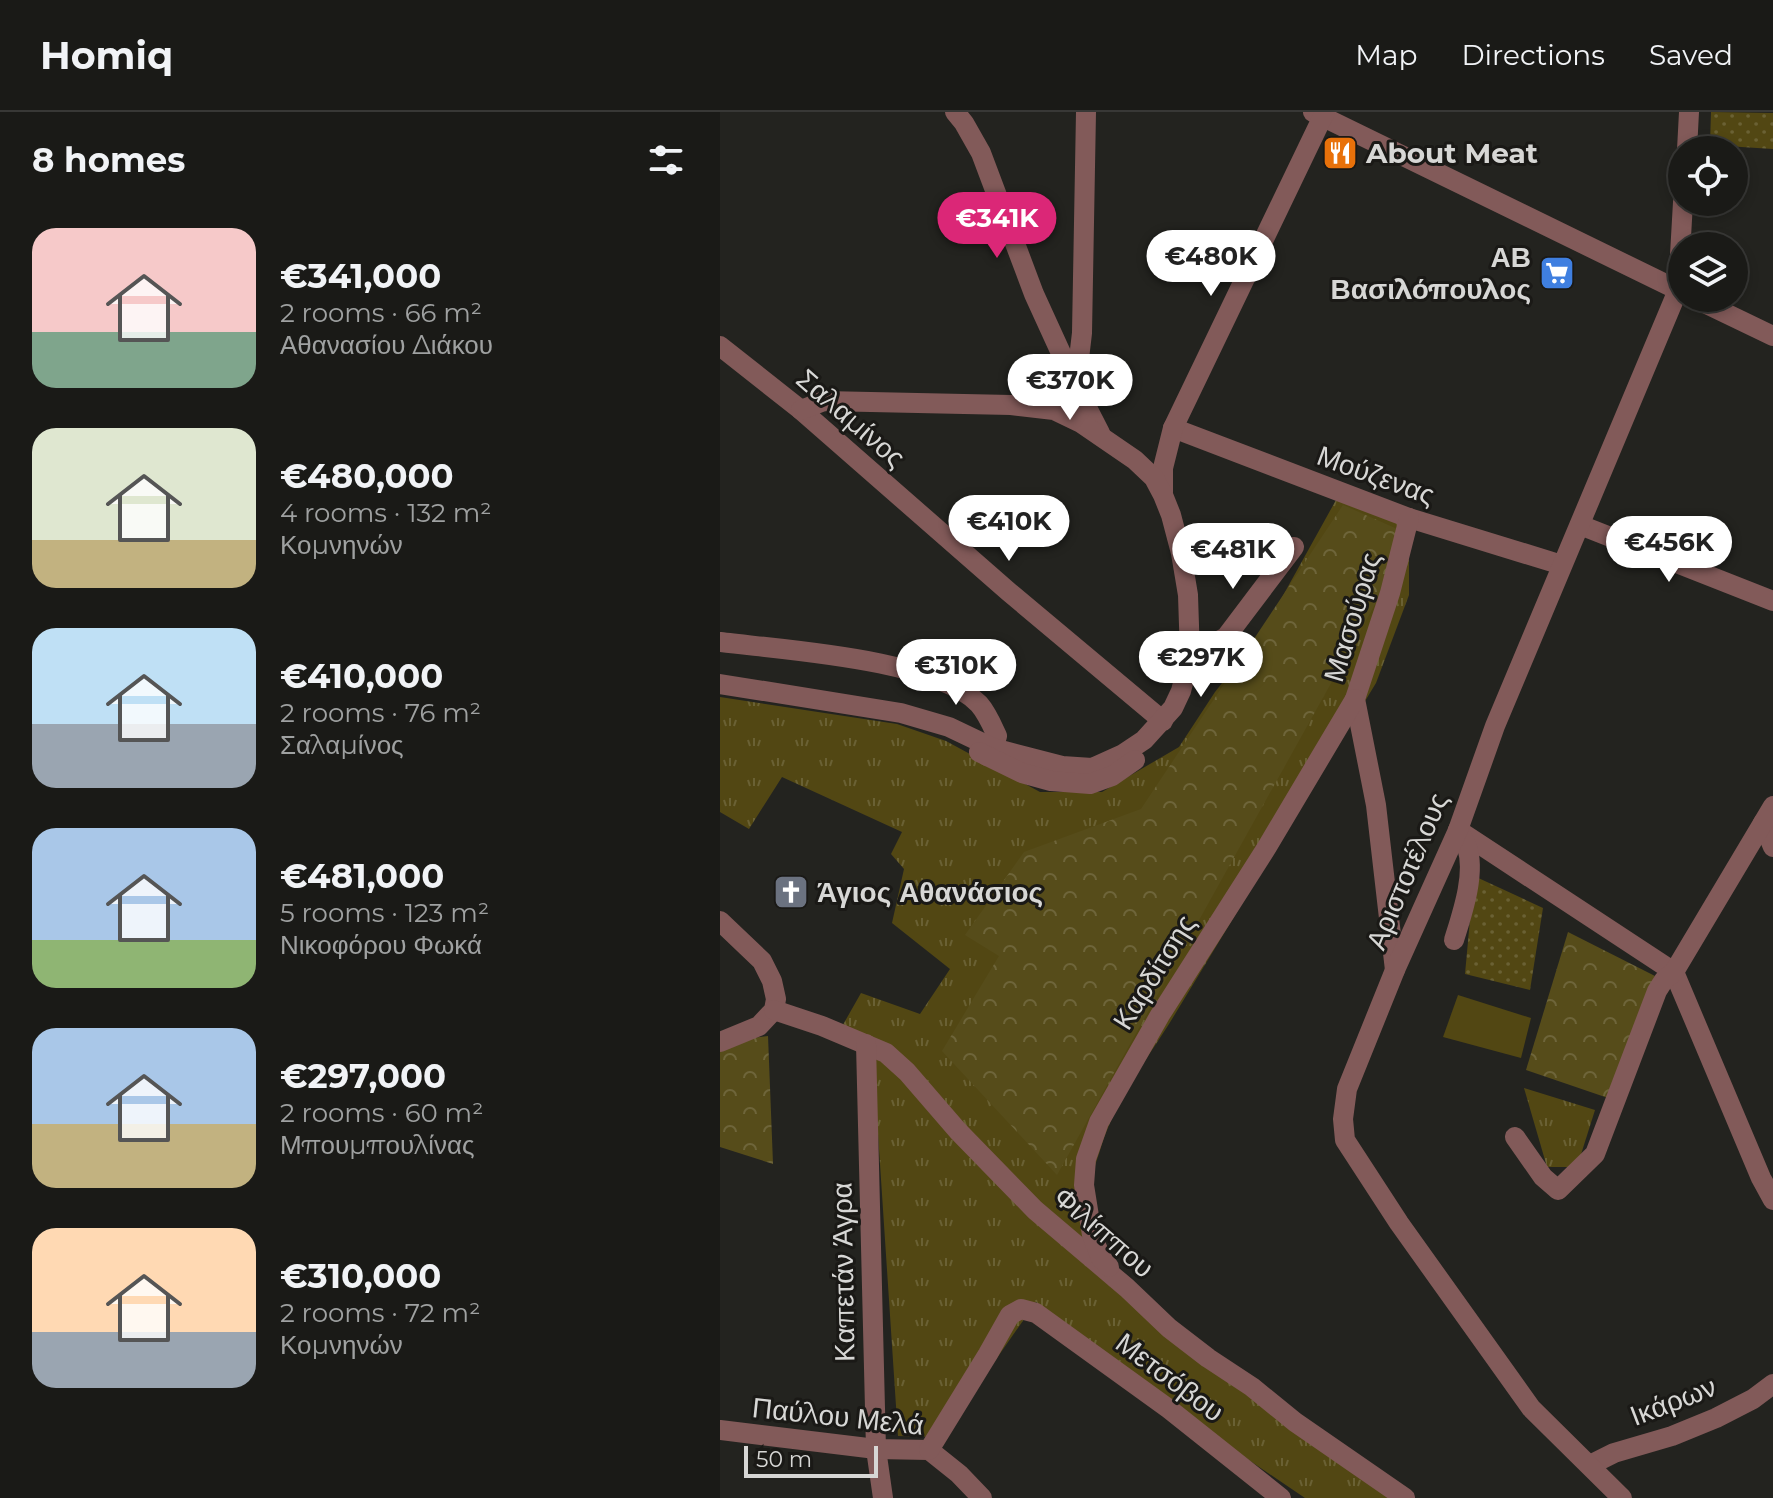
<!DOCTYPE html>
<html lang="en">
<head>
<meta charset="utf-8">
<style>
  body { margin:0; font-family:Montserrat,sans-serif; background:#272724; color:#f1f3f6; height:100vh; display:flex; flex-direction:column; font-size:30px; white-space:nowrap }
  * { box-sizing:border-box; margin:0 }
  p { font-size:26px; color:#9fa1a1 }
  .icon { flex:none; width:44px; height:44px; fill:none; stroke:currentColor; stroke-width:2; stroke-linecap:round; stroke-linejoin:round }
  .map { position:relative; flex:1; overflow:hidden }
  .panel { display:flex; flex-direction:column; background:#1a1a17; width:720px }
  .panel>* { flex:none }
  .tools { position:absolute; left:948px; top:24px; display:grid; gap:16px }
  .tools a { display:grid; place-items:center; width:80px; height:80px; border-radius:50%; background:#1a1a17; box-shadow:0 4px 12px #0003,0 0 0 2px #383836; font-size:40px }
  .scale { position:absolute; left:24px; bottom:20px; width:134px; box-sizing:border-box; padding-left:8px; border:4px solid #d7d7d5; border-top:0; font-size:22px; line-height:28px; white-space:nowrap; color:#d7d7d5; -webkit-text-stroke:6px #1a1916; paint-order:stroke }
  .price { position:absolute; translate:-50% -68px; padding:0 18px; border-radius:28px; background:#fff; color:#222; font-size:26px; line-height:52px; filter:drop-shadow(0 2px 4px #0008) }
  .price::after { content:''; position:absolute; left:50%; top:48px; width:24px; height:18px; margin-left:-12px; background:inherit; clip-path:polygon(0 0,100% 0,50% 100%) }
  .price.on { background:#db2777; color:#fff }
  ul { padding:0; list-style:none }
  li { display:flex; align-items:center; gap:24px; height:200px; padding:0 32px }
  li span { display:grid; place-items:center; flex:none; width:224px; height:160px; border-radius:24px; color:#555 }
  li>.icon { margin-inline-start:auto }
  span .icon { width:96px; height:96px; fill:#fffc; stroke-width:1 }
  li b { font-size:34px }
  h2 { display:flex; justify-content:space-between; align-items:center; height:96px; padding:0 32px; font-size:34px }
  header { display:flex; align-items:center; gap:48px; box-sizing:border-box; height:112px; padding:0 40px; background:#1a1a17; border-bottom:2px solid #383836 }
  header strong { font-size:38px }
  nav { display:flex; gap:44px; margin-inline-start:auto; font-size:28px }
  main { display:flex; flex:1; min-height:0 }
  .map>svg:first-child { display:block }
  .grass { fill:url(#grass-tufts) }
  .forest { fill:url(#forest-crowns) }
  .park { fill:url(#park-dots) }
  .pitch { fill:#524713 }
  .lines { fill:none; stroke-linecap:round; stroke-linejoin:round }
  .minor { stroke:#825a59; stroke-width:20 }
  .labels { text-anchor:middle; stroke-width:6; stroke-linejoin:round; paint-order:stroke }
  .poi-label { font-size:28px; font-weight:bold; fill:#d7d7d5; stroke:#1a1916; text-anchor:start }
  .street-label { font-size:28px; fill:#d7d7d5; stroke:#1a1916 }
</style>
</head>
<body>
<header>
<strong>Homiq</strong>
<nav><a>Map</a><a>Directions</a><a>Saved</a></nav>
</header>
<main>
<section class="panel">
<h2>8 homes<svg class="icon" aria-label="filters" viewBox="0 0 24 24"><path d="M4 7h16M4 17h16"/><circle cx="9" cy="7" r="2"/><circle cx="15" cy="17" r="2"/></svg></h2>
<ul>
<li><span style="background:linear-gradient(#f6c9c9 65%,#7fa58c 0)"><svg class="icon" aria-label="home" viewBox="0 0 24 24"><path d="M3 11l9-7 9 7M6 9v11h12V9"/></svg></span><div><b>€341,000</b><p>2 rooms · 66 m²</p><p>Αθανασίου Διάκου</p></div></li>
<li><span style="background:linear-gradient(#dfe7d0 70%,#c2b280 0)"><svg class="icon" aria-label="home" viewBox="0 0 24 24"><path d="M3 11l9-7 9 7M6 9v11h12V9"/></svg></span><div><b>€480,000</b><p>4 rooms · 132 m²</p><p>Κομνηνών</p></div></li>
<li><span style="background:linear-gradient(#bfe0f5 60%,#9aa5b1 0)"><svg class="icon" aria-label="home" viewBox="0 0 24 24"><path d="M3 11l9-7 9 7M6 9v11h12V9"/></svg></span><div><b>€410,000</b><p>2 rooms · 76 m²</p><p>Σαλαμίνος</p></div></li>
<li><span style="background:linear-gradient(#a9c7e8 70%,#8fb573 0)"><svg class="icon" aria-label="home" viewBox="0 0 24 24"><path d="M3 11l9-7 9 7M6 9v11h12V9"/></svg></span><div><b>€481,000</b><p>5 rooms · 123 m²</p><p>Νικοφόρου Φωκά</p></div></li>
<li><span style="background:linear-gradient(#a9c7e8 60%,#c2b280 0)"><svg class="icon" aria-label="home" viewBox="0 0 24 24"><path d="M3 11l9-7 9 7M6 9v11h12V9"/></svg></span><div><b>€297,000</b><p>2 rooms · 60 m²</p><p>Μπουμπουλίνας</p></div></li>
<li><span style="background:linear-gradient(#ffd9b3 65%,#9aa5b1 0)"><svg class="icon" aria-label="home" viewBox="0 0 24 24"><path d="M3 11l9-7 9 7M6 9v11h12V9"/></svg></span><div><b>€310,000</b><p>2 rooms · 72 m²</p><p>Κομνηνών</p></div></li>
</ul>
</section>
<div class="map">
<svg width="1053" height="1386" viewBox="0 0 1053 1386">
  <defs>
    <pattern id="grass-tufts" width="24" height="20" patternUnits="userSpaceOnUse" patternTransform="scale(2)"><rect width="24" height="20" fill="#524713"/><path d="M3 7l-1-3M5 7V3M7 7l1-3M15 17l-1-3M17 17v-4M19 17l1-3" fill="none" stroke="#6a6134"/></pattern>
    <pattern id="forest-crowns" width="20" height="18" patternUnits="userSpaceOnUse" patternTransform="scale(2)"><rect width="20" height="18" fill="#564c1a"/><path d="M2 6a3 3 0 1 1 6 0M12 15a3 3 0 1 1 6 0" fill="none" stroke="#6e653a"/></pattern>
    <pattern id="park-dots" width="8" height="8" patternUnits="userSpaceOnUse" patternTransform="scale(2)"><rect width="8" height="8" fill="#524713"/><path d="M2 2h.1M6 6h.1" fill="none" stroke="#6a6134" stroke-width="1.8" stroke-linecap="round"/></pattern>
  </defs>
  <rect width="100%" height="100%" fill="#23231f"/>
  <g class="grass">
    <path d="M 621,379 L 689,406 L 689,483 L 656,571 L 449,912 C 424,951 395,990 381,1035 C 379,1043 375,1051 374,1059 C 370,1102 388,1145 403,1184 L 685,1386 L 585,1386 L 464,1304 L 316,1190 L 222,1325 L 178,1324 L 153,946 L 120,918 L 141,881 L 200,902 L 230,857 L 172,811 L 184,757 L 171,742 L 182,720 L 62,665 L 29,717 L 0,700 L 0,585 L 177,612 L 226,629 L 320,680 L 382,680 L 459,635 L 495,580 L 545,516 Z"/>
    <polygon points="804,976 875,998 857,1055 827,1055"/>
  </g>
  <g class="forest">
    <polygon points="623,393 693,424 337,1063 222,939 279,844 245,823 304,740 421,697"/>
    <polygon points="848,820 935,864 888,986 806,958"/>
    <polygon points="48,924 53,1052 0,1035 0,938 32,926"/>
  </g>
  <g class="park">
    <polygon points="991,0 1053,1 1053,37 990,33"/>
    <polygon points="754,764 823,796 810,878 745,862"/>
  </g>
  <polygon class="pitch" points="738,883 811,906 801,946 723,925"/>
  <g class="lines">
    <g class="minor">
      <polyline points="235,0 244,11 261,41 314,182 356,274 380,321"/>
      <polyline points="593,0 962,180"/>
      <polyline points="967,38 969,0"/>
      <polyline points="974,186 1053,224"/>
      <polyline points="0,234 81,298 289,480 443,609"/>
      <polyline points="356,272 362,221 366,0"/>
      <polyline points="453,316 689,406 842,453"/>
      <polyline points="443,380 443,356 453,316 605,0"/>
      <polyline points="860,413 1053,489"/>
      <path d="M 0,530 C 63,538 216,547 259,592 C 267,601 272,613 277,624 L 273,636 L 267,644"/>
      <polyline points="470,544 506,525 574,435"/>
      <polyline points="0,572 181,601 229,615 273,636 342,654 372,656 403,642 424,628 453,596 461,579 470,544 468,483 461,441 451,403 443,383 434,366 415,348 361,311 334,298 291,293 104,289 81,298"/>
      <polyline points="259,640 302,661 331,669 370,672 392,664 415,648"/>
      <polyline points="1043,711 1053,735"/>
      <polyline points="738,718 954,860"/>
      <polyline points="0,809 42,849 52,869 56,887 54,898 39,914 0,930"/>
      <path d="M 734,828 C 742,802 756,762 747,735 C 745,729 741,723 738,718"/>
      <polyline points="675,858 656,693 635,587 670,481 689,406"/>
      <polyline points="954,860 1041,1066 1053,1088"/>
      <polyline points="54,898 102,914 166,941 187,960 238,1019 315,1098 407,1176 449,1216 488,1246 532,1275 575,1310 685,1386"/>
      <polyline points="146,932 156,1337 163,1386"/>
      <polyline points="795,1025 823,1065 838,1078 875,1042 937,879 944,868 954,860 1053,694"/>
      <polyline points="389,1155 381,1146 372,1123 364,1073 366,1047 379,1010 440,903 547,735 635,587"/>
      <polyline points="0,1318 156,1337 209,1338 239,1362 262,1386"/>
      <polyline points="209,1338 268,1242 290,1203 301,1197 316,1201 449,1297 561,1386"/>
      <polyline points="870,1353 894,1341 952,1324 996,1306 1033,1287 1053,1272"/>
      <polyline points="902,1386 811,1296 679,1111 625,1028 623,1007 627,977 675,858 738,718 775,614 958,178 963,90"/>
    </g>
  </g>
  <defs>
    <g id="restaurant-square" transform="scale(1.8)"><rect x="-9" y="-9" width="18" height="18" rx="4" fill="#e8710a" stroke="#1a1916"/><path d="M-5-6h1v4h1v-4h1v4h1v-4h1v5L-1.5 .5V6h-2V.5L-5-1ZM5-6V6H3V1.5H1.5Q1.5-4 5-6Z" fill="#fff"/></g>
    <g id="supermarket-square" transform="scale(1.8)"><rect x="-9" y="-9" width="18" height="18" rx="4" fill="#3f7fe0" stroke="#1a1916"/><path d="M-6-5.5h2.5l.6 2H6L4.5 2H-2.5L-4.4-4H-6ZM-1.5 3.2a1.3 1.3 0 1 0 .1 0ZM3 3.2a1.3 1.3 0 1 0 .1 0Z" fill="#fff"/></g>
    <g id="church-square" transform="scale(1.8)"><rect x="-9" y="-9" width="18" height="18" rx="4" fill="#6b7280" stroke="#1a1916"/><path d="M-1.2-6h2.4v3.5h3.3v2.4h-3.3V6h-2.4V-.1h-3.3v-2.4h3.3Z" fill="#fff"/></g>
  </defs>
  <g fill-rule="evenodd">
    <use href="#restaurant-square" x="620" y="41"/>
    <use href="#supermarket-square" x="837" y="161"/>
    <use href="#church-square" x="71" y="780"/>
  </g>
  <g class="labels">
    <g class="poi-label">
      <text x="646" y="51">About Meat</text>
      <text x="811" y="155" text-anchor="end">ΑΒ<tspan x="811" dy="32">Βασιλόπουλος</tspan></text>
      <text x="97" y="790">Άγιος Αθανάσιος</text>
    </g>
    <g class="street-label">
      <text transform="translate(131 306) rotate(41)" y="10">Σαλαμίνος</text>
      <text transform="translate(656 363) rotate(20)" y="10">Μούζενας</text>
      <text transform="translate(632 505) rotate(-73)" y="10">Μασούρας</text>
      <text transform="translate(687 759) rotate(-67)" y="10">Αριστοτέλους</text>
      <text transform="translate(434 860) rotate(-58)" y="10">Καρδίτσης</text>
      <text transform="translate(384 1120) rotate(41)" y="10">Φιλίππου</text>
      <text transform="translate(123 1160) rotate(-91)" y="10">Καπετάν Άγρα</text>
      <text transform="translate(450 1265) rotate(37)" y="10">Μετσόβου</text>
      <text transform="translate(953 1289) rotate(-21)" y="10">Ικάρων</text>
      <text transform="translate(118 1304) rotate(6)" y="10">Παύλου Μελά</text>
    </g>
  </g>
</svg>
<div class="tools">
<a><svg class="icon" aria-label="locate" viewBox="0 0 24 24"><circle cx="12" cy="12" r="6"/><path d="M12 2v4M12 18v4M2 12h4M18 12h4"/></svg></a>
<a><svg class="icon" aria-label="layers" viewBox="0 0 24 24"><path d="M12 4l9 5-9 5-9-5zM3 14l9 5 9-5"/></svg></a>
</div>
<div class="scale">50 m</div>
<b class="price on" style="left:277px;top:148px">€341K</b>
<b class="price" style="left:491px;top:186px">€480K</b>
<b class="price" style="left:350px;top:310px">€370K</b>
<b class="price" style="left:289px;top:451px">€410K</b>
<b class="price" style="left:949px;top:472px">€456K</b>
<b class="price" style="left:513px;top:479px">€481K</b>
<b class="price" style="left:481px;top:587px">€297K</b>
<b class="price" style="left:236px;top:595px">€310K</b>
</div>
</main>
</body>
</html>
